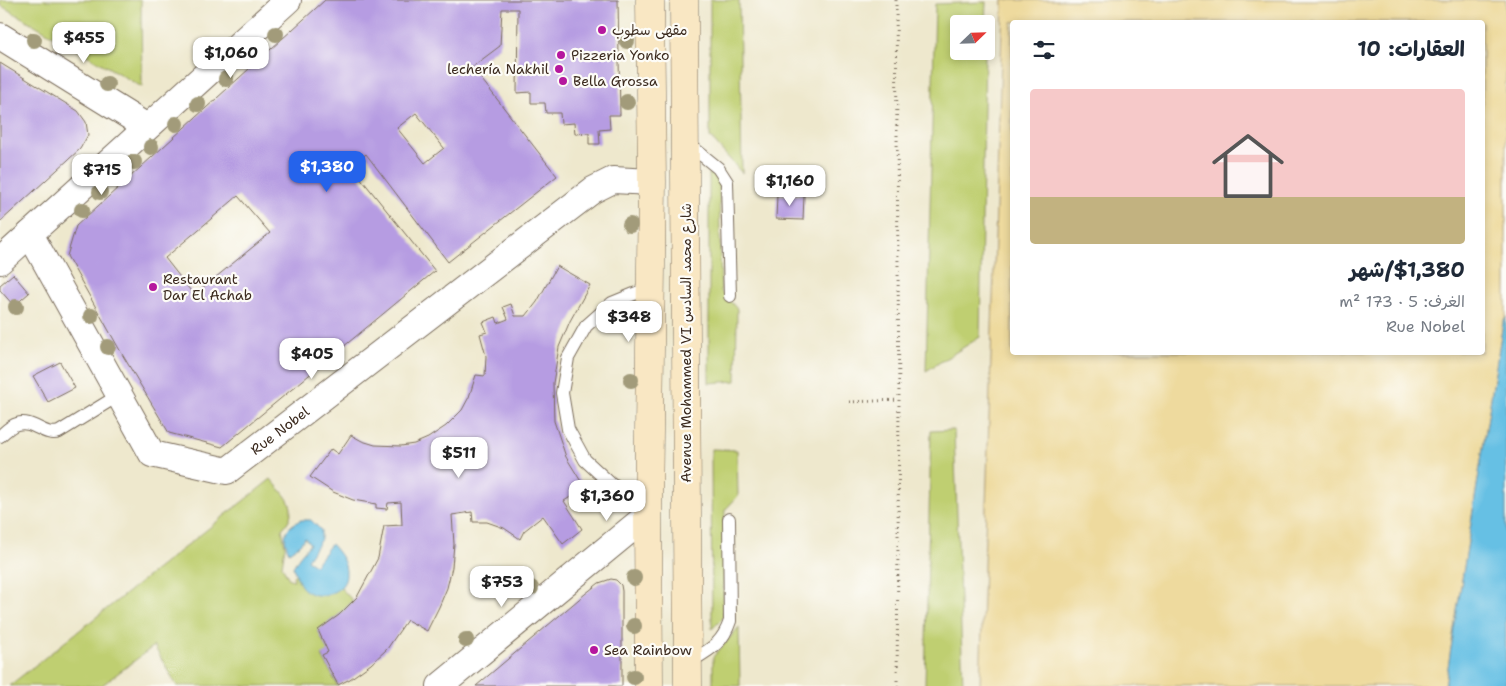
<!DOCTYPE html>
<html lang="ar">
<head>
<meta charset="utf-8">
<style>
  body { margin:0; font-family:"Shantell Sans","Playpen Sans Arabic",sans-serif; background:#f2f2f3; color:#1f2937; direction:rtl; height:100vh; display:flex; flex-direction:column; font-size:19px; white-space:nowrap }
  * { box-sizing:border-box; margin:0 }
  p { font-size:16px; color:#747a83 }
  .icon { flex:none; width:28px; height:28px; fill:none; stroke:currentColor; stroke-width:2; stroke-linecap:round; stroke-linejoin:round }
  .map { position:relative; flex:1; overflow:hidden; direction:ltr }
  .details { position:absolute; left:1010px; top:20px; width:475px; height:335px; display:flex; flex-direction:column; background:#fff; border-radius:5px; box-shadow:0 2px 8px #0003; direction:rtl }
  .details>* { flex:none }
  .needle { width:32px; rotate:67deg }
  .tools { position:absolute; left:950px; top:15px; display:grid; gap:10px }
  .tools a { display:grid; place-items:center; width:45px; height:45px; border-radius:5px; background:#fff; box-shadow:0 2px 8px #0003; font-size:25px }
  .price { position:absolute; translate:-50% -42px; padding:0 11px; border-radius:10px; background:#fff; color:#222; font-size:16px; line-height:32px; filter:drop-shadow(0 1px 2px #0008) }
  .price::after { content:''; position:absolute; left:50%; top:30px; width:15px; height:11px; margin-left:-8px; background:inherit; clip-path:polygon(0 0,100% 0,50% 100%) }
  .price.on { background:#2563eb; color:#fff }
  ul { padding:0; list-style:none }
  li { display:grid; align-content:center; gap:10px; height:265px; padding:0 20px }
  li span { display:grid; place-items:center; height:155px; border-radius:5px; color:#555 }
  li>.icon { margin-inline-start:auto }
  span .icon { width:90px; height:90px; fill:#fffc; stroke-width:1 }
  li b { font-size:21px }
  h2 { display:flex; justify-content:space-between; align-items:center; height:60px; padding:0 20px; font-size:21px }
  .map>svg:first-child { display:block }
  .green { fill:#bfcf71; stroke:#7d7c48 }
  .sand { fill:#eeda9e; stroke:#94825e; fill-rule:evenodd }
  .water { fill:#66c0e4; stroke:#507581 }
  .building { fill:#b69ce2; fill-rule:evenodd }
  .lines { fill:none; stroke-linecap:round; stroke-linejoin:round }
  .lane-casing { stroke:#7a6c5b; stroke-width:14 }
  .street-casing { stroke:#7a6c5b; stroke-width:28 }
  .secondary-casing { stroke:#7a6c5b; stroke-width:29 }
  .path { stroke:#7a6c5b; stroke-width:3; stroke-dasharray:1 4; stroke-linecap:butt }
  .lane { stroke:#fff; stroke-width:12 }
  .street { stroke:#fff; stroke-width:26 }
  .secondary { stroke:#f9e7c3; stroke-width:28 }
  .tree { fill:#a29b7a }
  .poi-dot { fill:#b5179e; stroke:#fdfcf7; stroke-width:2 }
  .labels { text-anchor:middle; stroke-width:4.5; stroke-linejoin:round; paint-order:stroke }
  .poi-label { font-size:14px; fill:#3b2a1e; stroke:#fdfcf7; text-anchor:start }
  .street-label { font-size:14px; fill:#3b2a1e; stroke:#fdfcf7 }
</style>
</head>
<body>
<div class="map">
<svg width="1506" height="686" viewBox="0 0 1506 686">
  <rect width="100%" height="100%" fill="#fdfcf7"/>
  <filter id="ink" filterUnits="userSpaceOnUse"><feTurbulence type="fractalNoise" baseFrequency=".02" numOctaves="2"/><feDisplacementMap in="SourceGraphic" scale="10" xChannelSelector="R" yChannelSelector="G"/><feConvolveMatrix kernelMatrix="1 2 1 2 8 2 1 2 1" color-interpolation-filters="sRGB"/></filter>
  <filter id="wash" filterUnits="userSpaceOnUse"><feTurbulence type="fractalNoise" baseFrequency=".0096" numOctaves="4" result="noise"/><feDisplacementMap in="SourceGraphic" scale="20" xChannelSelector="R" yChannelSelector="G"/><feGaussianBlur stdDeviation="1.12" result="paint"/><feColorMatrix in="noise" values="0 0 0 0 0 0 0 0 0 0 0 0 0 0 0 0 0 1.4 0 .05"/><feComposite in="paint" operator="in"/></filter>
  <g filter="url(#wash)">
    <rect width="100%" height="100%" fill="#eee8cd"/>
    <g class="green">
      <polygon points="0,0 141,0 142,87 0,5"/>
      <polygon points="710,0 739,0 742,173 710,137"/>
      <polygon points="986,2 985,24 959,24 959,51 985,51 980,337 926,371 935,4"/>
      <polygon points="709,173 719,179 721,291 737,309 736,381 709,383"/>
      <polygon points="954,430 963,686 925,686 931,431"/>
      <polygon points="711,449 737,450 738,496 725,510 723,618 712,629"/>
      <path d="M 271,479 C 285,496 302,508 282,529 L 285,546 L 282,566 L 289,579 L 294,580 L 293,576 L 296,574 L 298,580 L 335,591 L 340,587 L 353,601 L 339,615 L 318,630 L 328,652 L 322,656 L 338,686 L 177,686 L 154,646 L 101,686 L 9,686 Z"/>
      <polygon points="739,627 740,686 713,686 713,657"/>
    </g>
    <path class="sand" d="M 1003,0 L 1506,0 L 1506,317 L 1503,323 L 1445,686 L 980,686 ZM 1012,22 L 1482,22 L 1482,352 L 1012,352 Z"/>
    <g class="water">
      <polygon points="1506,317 1506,686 1445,686 1503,323"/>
      <path d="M 301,520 L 311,520 L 321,530 L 321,539 L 307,560 L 315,565 L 331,544 C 339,553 347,562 346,575 C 346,592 319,601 306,591 C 299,586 296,575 293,567 L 299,557 L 310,544 L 305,538 L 299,545 L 289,552 C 282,536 284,528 301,520 Z"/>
    </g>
    <g id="blocks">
      <g class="building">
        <path d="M 325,0 L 618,0 L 620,115 L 609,115 L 610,129 L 599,130 L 600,144 L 589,144 L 589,133 L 575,134 L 574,123 L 561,124 L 560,113 L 546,113 L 545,103 L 531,103 L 531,92 L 517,93 L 518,9 L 502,9 L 500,46 L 472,67 L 557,176 L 448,262 L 366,154 L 351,166 L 435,271 L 222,447 L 169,433 L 122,354 L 67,256 L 76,226 ZM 416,113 L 444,148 L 425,163 L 397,128 ZM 238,196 L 270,233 L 194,295 L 165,258 Z"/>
        <polygon points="0,63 78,111 86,122 88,135 80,149 0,222"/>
        <polygon points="777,195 804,195 803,220 776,219"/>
        <polygon points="557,266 590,285 570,321 559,347 553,383 554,421 566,457 585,488 564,501 582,529 563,544 543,516 524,531 520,539 504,528 487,522 473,522 472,512 452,515 454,544 452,567 447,588 439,607 427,631 407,620 387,649 371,664 350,679 338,685 322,655 328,652 318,630 339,615 357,597 378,558 384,526 402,525 401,502 388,503 387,509 376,508 376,504 353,500 333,492 310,477 331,449 338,454 351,435 362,441 375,445 401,446 414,444 428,438 446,426 462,410 469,397 476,375 485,376 486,356 480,334 487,332 483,322 496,317 498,323 508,319 503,307 511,304 515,316 526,316 537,302"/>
        <polygon points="13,274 29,293 14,306 0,290 0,285"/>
        <polygon points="60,362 75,388 48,402 33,376"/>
        <polygon points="611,579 616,580 621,585 622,591 622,686 476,686 585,594 599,583"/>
      </g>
    </g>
  </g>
  <g filter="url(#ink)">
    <use href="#blocks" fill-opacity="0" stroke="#7a6c5b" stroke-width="1"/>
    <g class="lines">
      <g class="lane-casing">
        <g id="lane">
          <polyline points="686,142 718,168 727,182 730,296"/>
          <path d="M 0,436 C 5,432 10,426 17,424 C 33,419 44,437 59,432 L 119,395"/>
          <polyline points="648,501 612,485 585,460 568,429 562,393 568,358 586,326 612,303 651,287"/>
          <path d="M 688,663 C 709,650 722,645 730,621 L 729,519"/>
        </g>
      </g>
      <g class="street-casing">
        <g id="street">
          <polyline points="0,36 147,127"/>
          <path id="s1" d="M 30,234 L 152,454 L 227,471 L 593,190 L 613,180 L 652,182"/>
          <polyline points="0,261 288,0"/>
          <polyline points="440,686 648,515"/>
        </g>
      </g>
      <g class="secondary-casing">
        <g id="secondary">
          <polyline points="684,0 688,686"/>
          <polyline points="649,686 648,515 652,182 650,0"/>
        </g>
      </g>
      <g class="path">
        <polyline points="896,0 899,400 897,686"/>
        <polyline points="849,402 899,400"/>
      </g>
      <use href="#lane" class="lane"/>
      <use href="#street" class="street"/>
      <use href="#secondary" class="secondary"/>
    </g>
    <g class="tree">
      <circle cx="276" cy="34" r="8"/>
      <circle cx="34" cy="40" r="8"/>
      <circle cx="627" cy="41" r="8"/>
      <circle cx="256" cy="52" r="8"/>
      <circle cx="226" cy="79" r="8"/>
      <circle cx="107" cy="84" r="8"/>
      <circle cx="627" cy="102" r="8"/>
      <circle cx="198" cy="104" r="8"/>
      <circle cx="176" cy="124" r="8"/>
      <circle cx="151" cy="147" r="8"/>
      <circle cx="134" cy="162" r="8"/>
      <circle cx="116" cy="178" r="8"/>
      <circle cx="100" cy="192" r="8"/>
      <circle cx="82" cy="210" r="8"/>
      <circle cx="630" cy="225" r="8"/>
      <circle cx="16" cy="307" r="8"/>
      <circle cx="91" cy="316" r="8"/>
      <circle cx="108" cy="347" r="8"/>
      <circle cx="631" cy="380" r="8"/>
      <circle cx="633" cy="502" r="8"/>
      <circle cx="634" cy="578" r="8"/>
      <circle cx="531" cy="588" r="8"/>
      <circle cx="634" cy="626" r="8"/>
      <circle cx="466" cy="640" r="8"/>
      <circle cx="634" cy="677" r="8"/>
    </g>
  </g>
  <g class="poi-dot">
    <circle cx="602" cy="30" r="5"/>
    <circle cx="561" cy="55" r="5"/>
    <circle cx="559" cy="69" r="5"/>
    <circle cx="563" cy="81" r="5"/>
    <circle cx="153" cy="287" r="5"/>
    <circle cx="594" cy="650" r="5"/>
  </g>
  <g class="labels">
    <g class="poi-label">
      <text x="612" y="35">مقهى سطوب</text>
      <text x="571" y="60">Pizzeria Yonko</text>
      <text x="549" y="74" text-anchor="end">lechería Nakhil</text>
      <text x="573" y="86">Bella Grossa</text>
      <text x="163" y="284">Restaurant<tspan x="163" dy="16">Dar El Achab</tspan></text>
      <text x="604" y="655">Sea Rainbow</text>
    </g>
    <g class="street-label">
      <text transform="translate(686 343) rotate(-90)" y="5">Avenue Mohammed VI شارع محمد السادس</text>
      <text dy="5" stroke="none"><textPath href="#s1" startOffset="395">Rue Nobel</textPath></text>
    </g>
  </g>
</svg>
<div class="tools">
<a><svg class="needle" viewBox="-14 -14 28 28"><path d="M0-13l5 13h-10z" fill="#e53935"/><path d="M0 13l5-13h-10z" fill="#747a83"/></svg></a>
</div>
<b class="price" style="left:84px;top:64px">$455</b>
<b class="price" style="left:231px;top:79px">$1,060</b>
<b class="price on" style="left:327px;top:193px">$1,380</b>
<b class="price" style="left:102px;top:196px">$715</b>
<b class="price" style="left:790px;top:207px">$1,160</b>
<b class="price" style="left:629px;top:343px">$348</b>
<b class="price" style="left:312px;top:380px">$405</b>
<b class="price" style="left:459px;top:479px">$511</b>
<b class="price" style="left:607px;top:522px">$1,360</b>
<b class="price" style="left:502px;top:608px">$753</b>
<section class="details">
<h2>العقارات: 10<svg class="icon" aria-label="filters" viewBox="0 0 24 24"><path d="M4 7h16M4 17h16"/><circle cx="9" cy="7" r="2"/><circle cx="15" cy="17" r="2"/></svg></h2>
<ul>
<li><span style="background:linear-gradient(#f6c9c9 70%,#c2b280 0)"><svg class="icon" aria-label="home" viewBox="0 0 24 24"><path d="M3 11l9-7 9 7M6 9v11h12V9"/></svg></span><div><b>$1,380/شهر</b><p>الغرف: 5 · 173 m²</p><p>Rue Nobel</p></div></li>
</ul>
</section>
</div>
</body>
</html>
